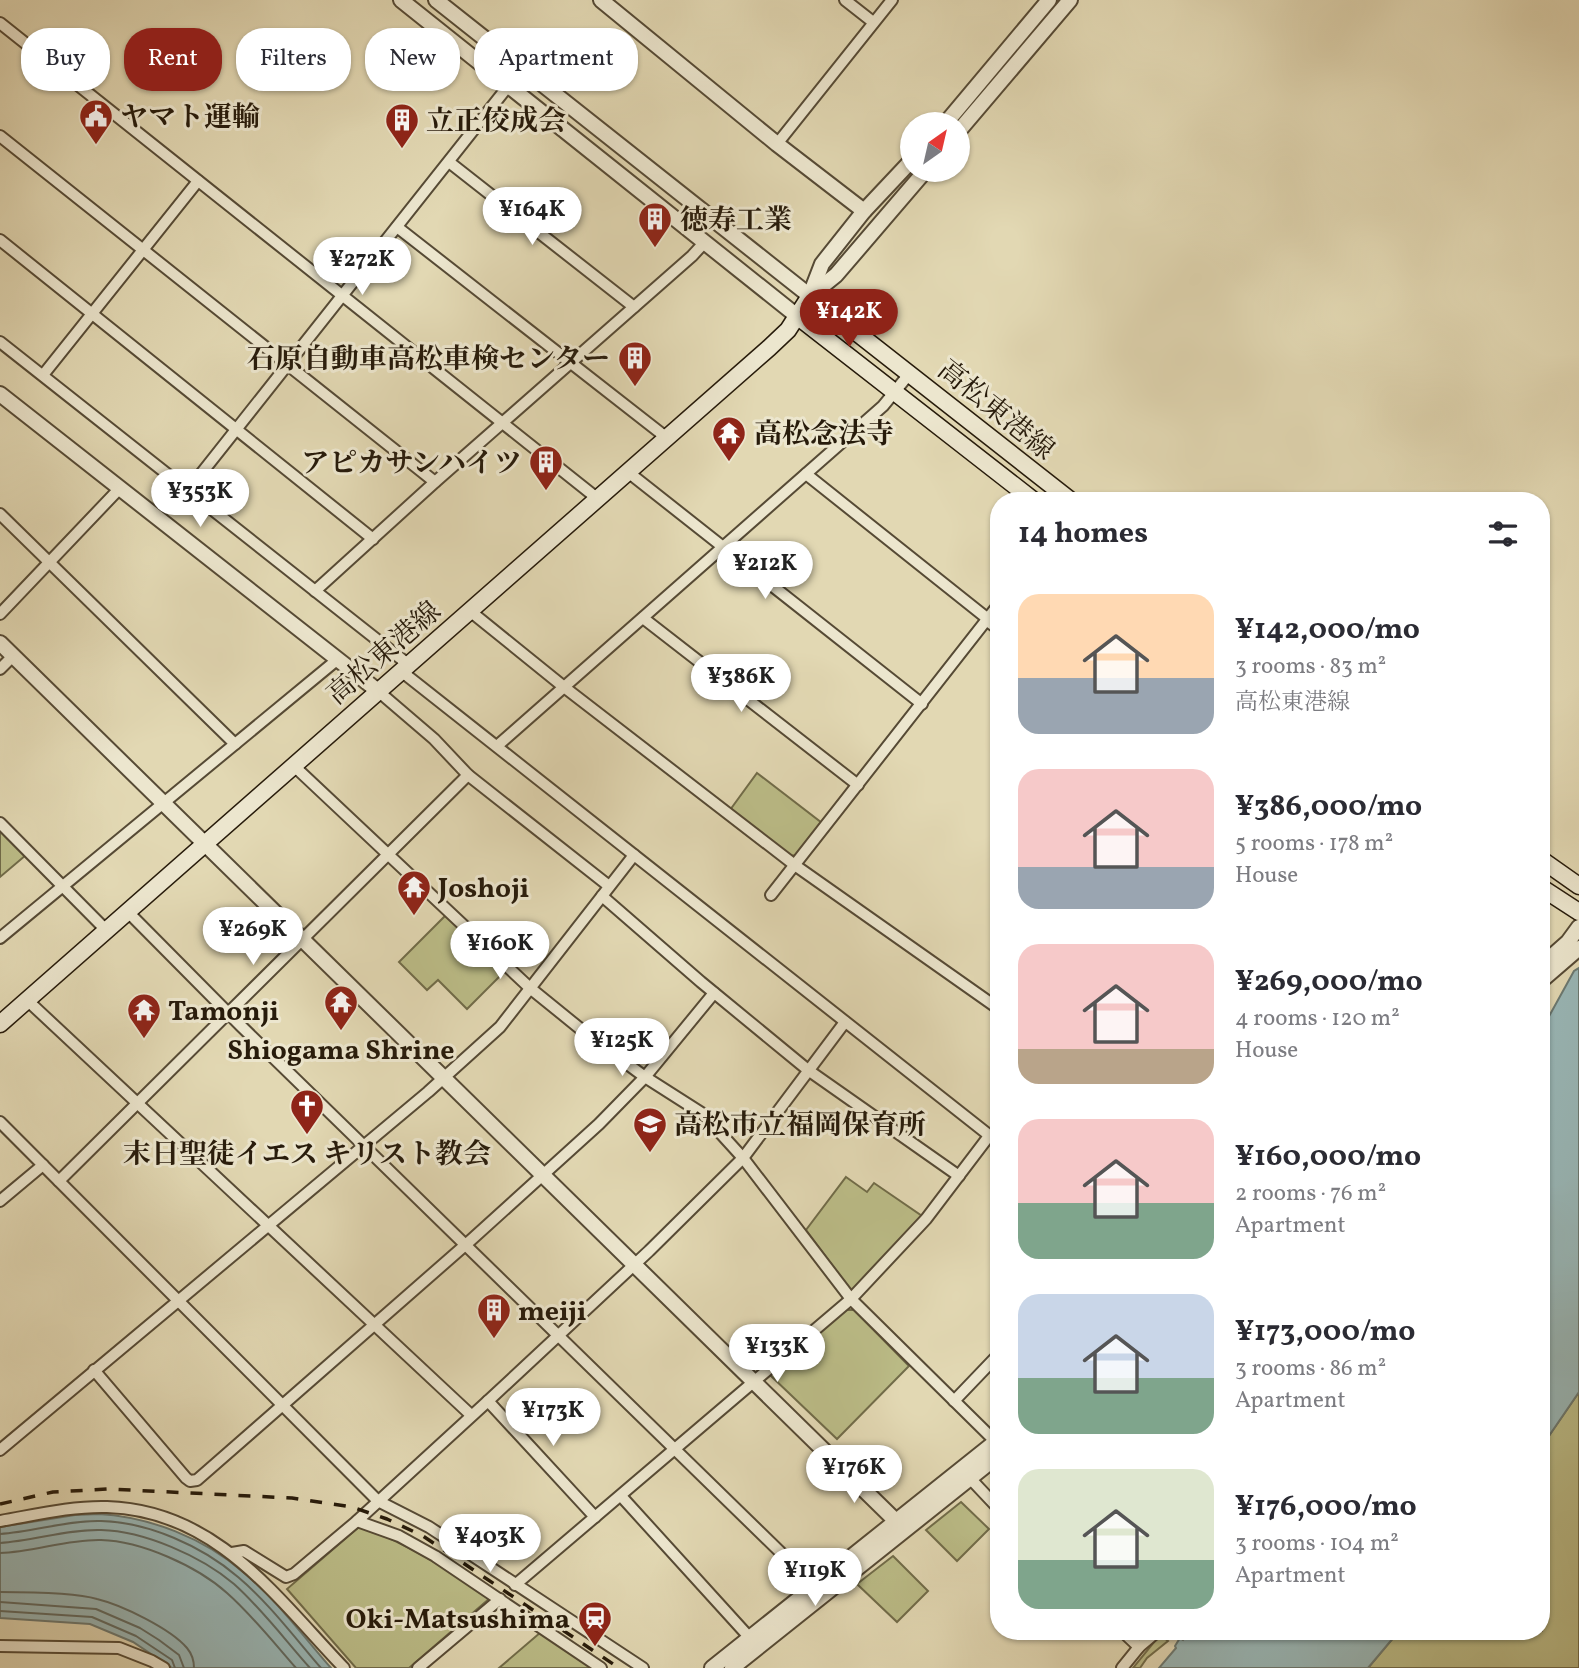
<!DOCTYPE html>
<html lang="en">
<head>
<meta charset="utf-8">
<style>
  body { margin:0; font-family:Vollkorn,"Noto Serif JP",serif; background:#f7f7f7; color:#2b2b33; height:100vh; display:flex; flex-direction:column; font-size:26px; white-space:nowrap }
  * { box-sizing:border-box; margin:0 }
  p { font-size:23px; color:#7c7c81 }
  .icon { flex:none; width:38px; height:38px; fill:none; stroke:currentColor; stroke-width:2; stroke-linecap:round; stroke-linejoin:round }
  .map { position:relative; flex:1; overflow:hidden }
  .side { position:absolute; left:990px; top:492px; width:560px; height:1148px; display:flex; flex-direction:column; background:#fff; border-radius:28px; box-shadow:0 2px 5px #0004 }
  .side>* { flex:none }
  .guide { position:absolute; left:21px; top:28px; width:665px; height:63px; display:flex; gap:14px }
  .needle { width:46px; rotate:34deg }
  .tools { position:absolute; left:900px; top:112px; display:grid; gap:14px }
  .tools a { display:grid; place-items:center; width:70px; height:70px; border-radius:50%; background:#fff; box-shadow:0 2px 5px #0004; font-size:35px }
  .price { position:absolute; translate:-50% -60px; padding:0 16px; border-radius:24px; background:#fff; color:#222; font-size:23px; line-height:46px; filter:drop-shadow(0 2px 4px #0008) }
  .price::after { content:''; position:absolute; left:50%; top:42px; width:21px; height:16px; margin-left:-10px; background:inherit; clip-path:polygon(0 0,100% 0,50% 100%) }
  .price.selected { background:#8f2418; color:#fff }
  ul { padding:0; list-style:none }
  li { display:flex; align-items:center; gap:21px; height:175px; padding:0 28px }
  li span { display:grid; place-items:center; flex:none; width:196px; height:140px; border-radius:21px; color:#555 }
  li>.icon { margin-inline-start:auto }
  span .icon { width:84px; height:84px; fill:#fffc; stroke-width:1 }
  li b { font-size:30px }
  h2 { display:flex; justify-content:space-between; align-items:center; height:84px; padding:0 28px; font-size:30px }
  .pill { padding:0 24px; border-radius:28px; background:#fff; box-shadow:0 2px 5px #0004; font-size:24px; line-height:63px }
  .pill.selected { background:#8f2418; color:#fff }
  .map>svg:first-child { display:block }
  .green { fill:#bbbc87; stroke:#716c49; stroke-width:2 }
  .water { fill:#99b7b7; stroke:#6b7972; stroke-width:2 }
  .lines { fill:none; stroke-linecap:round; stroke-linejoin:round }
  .shore { stroke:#606961; stroke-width:2 }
  .minor-casing { stroke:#564a35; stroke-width:14 }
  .tertiary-casing { stroke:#564a35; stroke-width:18 }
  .secondary-casing { stroke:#271b0b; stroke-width:19 }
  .minor { stroke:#ece6ce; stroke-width:10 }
  .tertiary { stroke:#ece6ce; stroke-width:14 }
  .secondary { stroke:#ece6ce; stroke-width:16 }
  .rail { stroke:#271b0b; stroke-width:3.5; stroke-dasharray:12 12; stroke-linecap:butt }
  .labels { text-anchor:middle; stroke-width:6; stroke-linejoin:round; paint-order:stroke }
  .poi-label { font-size:28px; font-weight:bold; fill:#271b0b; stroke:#ece6ce; text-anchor:start }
  .street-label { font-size:28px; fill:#271b0b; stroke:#ece6ce }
</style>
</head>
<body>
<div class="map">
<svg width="1579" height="1668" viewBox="0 0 1579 1668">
  <rect width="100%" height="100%" fill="#e2d8b3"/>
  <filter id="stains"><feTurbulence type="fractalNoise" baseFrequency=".00286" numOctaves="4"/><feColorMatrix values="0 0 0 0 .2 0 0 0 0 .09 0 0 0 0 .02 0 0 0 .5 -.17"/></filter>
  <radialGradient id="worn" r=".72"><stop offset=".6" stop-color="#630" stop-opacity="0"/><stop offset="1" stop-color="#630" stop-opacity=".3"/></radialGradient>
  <g class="green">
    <polygon points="757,773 822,823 797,855 790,856 730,810"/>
    <polygon points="0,830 26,855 0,877"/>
    <polygon points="447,914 506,970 467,1009 438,980 427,990 399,962"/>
    <polygon points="846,1177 867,1192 874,1183 922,1216 852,1292 806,1230"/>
    <polygon points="845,1310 854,1310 909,1366 837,1439 770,1375"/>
    <polygon points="1579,1392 1579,1668 1368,1668 1399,1631 1542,1631 1542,1446"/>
    <polygon points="961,1502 989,1529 957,1561 926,1530"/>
    <path d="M 360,1526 C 411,1545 445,1568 490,1598 L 409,1668 L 356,1668 L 287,1589 Z"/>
    <polygon points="893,1556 928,1591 897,1622 857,1584"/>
    <polygon points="1163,1631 1166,1631 1162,1636 1168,1641 1147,1658 1140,1668 1133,1668"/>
    <polygon points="541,1632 594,1668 499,1668"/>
  </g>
  <g class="water">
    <polygon points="1579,968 1579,1392 1542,1446 1542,1029 1574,971"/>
    <path d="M 99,1514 C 150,1517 204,1538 243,1572 C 276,1599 303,1636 331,1668 L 172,1668 L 133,1642 L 90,1624 L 0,1618 L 0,1527 L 75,1515 Z"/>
    <polygon points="1190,1631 1399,1631 1368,1668 1159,1668 1176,1648 1175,1646 1180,1638 1183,1640"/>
  </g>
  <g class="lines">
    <g class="shore">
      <path d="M 0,1534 C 34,1532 67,1520 101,1521 C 148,1522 202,1546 238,1577 C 269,1603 295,1638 321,1668"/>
      <path d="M 0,1543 C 34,1541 67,1529 101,1530 C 144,1531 201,1556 234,1584 C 262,1609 285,1640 310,1668"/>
      <path d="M 0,1553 C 34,1552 67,1539 101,1540 C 141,1541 197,1566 227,1593 C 252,1615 274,1643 296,1668"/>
      <path d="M 0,1592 C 26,1592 74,1592 97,1599 C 122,1605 171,1629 187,1648 C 192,1654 194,1660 194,1668"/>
      <polyline points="0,1602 96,1609 140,1628 159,1640 179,1655 184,1668"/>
      <polyline points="0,1611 92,1617 136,1636 172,1660 175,1668"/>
    </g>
    <g class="minor-casing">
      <g id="minor">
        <polyline points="845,0 873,22"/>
        <polyline points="0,23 598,499"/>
        <polyline points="0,136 435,482"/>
        <polyline points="777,144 892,0"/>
        <polyline points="449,162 634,307"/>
        <polyline points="397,227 667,438"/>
        <polyline points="0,240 373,539"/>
        <polyline points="0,342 409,665"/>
        <polyline points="43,375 198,181"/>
        <polyline points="628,472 922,704"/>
        <polyline points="806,474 988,619"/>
        <polyline points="189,489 509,85"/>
        <polyline points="0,514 235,744"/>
        <polyline points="315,591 435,482 692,256 704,243"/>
        <polyline points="470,611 564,687 796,866 999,1009"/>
        <polyline points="0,614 120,488"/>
        <polyline points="643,618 858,785"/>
        <polyline points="0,669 13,656"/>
        <polyline points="401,671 999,1143"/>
        <polyline points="378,691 434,739 468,775 609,886"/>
        <polyline points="497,746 883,406 910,373"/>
        <polyline points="293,765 530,988 588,1035 645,1077 703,1114 743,1158 851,1299 999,1445"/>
        <polyline points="0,823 106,930"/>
        <polyline points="771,895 999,604"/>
        <polyline points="602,896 701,982 808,1070 959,1176"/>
        <polyline points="127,911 241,1026 815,1586"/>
        <polyline points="0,938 338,659"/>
        <polyline points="27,1000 471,1415"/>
        <polyline points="0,1122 378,1501 429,1527 643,1668"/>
        <polyline points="59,1181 468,775"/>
        <polyline points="0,1201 43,1165"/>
        <polyline points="94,1370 186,1478 190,1481 197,1480 471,1240 599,1124 645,1077 714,993"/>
        <polyline points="488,1401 595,1517"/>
        <polyline points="954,1401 999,1354"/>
        <polyline points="0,1450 428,1092 500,1027 634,855"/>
        <polyline points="966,1474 999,1509"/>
        <polyline points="621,1496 750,1638"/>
        <path d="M 0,1521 C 35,1515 71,1506 107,1507 C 216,1510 276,1597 344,1668"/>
        <polyline points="357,1521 399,1536 435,1556 601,1668"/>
        <polyline points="232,1553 244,1551 286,1577 294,1574 357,1521 488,1401 649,1251 743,1158 845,1022"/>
        <polyline points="515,1585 851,1299 926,1219 989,1136"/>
        <polyline points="1122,1631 1139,1647"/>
        <polyline points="0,1646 119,1648 152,1661 164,1668"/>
        <polyline points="418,1668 500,1599"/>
        <polyline points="1122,1668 1139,1647 1158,1631"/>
      </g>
    </g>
    <g class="tertiary-casing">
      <g id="tertiary">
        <polyline points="401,0 797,316"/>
        <polyline points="436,0 810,296"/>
        <polyline points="601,0 777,144 864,211"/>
        <polyline points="945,124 1049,0"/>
        <polyline points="957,133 1070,0"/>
        <polyline points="810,295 822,264 864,211 912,160"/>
        <polyline points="810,296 836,275 926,170"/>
        <polyline points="0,394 378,691"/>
        <polyline points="988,619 999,627"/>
        <polyline points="0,643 904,1529"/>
        <polyline points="1542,965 1568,942 1579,927"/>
        <polyline points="1542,980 1579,948"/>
        <polyline points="712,1668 999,1439"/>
        <polyline points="732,1668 999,1455"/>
      </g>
    </g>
    <g class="secondary-casing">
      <g id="secondary">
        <polyline points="797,316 1033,500"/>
        <polyline points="1542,860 1579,886"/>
        <polyline points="1542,888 1579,912"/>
        <polyline points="0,1024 769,348 788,330 810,296 1070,500"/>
      </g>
    </g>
    <use href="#minor" class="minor"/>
    <use href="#tertiary" class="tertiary"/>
    <use href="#secondary" class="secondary"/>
    <polyline class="rail" points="0,1504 53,1492 108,1489 292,1498 352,1507 387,1519 423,1536 619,1668"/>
  </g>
  <defs>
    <g id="civic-pin" transform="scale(1.75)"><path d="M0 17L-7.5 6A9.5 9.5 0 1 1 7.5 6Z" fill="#8f2418" stroke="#ece6ce"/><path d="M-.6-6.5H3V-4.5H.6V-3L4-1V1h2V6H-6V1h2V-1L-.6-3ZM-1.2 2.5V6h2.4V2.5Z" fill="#fff"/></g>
    <g id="building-pin" transform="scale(1.75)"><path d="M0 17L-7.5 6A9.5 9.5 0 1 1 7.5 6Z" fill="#8f2418" stroke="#ece6ce"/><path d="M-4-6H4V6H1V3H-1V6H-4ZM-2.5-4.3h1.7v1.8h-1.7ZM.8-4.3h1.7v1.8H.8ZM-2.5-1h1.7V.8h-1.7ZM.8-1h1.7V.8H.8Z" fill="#fff"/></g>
    <g id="temple-pin" transform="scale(1.75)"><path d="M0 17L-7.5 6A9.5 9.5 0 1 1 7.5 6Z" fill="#8f2418" stroke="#ece6ce"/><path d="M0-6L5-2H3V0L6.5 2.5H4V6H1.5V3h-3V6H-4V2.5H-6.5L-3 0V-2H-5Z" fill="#fff"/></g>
    <g id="church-pin" transform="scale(1.75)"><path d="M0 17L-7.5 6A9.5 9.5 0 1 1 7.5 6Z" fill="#8f2418" stroke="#ece6ce"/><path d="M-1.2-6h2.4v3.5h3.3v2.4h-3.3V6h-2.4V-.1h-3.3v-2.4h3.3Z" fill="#fff"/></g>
    <g id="school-pin" transform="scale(1.75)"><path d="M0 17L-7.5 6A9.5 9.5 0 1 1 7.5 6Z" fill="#8f2418" stroke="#ece6ce"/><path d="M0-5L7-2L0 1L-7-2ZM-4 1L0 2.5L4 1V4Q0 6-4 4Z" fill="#fff"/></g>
    <g id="station-pin" transform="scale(1.75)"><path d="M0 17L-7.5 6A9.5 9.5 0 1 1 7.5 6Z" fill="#8f2418" stroke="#ece6ce"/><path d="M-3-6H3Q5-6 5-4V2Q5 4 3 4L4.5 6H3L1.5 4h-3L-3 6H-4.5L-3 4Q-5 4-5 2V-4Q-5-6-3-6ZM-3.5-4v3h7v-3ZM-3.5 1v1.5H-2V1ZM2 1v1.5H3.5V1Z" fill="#fff"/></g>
  </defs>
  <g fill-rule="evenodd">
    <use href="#civic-pin" x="96" y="116"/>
    <use href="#building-pin" x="402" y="120"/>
    <use href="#building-pin" x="655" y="219"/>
    <use href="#building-pin" x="635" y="358"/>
    <use href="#temple-pin" x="729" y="433"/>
    <use href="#building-pin" x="546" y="462"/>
    <use href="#temple-pin" x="414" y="887"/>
    <use href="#temple-pin" x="341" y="1002"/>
    <use href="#temple-pin" x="144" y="1010"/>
    <use href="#church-pin" x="307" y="1106"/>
    <use href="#school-pin" x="650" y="1124"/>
    <use href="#building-pin" x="494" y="1310"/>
    <use href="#station-pin" x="595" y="1618"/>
  </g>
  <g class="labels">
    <g class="poi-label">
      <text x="120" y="126">ヤマト運輸</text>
      <text x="426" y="130">立正佼成会</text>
      <text x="680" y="229">徳寿工業</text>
      <text x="610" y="368" text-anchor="end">石原自動車高松車検センター</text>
      <text x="754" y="443">高松念法寺</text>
      <text x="522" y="472" text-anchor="end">アピカサンハイツ</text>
      <text x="438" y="897">Joshoji</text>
      <text x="168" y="1020">Tamonji</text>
      <text x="341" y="1059" text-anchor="middle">Shiogama Shrine</text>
      <text x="674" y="1134">高松市立福岡保育所</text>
      <text x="307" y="1163" text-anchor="middle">末日聖徒イエス キリスト教会</text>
      <text x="518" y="1320">meiji</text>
      <text x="570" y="1628" text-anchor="end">Oki-Matsushima</text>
    </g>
    <g class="street-label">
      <text transform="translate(997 409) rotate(39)" y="10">高松東港線</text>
      <text transform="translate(383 652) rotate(-41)" y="10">高松東港線</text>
    </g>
  </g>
  <rect width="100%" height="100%" filter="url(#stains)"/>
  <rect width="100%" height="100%" fill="url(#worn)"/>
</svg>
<div class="tools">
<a><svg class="needle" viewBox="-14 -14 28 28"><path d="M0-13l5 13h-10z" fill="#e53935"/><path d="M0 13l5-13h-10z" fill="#7c7c81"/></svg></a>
</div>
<b class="price" style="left:532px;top:247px">¥164K</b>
<b class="price" style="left:362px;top:297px">¥272K</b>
<b class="price selected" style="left:849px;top:349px">¥142K</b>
<b class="price" style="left:200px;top:529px">¥353K</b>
<b class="price" style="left:765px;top:601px">¥212K</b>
<b class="price" style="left:741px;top:714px">¥386K</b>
<b class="price" style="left:253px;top:967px">¥269K</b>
<b class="price" style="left:500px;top:981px">¥160K</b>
<b class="price" style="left:622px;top:1078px">¥125K</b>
<b class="price" style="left:777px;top:1384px">¥133K</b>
<b class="price" style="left:553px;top:1448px">¥173K</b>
<b class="price" style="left:854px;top:1505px">¥176K</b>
<b class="price" style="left:490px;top:1574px">¥403K</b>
<b class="price" style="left:815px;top:1608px">¥119K</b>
<div class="guide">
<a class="pill">Buy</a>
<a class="pill selected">Rent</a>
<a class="pill">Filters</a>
<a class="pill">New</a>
<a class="pill">Apartment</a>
</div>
<section class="side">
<h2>14 homes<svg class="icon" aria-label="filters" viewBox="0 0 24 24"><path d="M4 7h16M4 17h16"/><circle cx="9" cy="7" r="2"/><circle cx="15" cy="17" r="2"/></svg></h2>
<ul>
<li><span style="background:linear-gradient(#ffd9b3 60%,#9aa5b1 0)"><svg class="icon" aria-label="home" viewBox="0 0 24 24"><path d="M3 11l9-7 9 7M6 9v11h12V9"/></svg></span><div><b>¥142,000/mo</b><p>3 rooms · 83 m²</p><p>高松東港線</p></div></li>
<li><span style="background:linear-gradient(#f6c9c9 70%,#9aa5b1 0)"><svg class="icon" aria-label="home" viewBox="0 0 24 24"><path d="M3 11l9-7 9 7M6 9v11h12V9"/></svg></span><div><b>¥386,000/mo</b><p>5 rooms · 178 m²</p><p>House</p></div></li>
<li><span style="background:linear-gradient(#f6c9c9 75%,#b9a48a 0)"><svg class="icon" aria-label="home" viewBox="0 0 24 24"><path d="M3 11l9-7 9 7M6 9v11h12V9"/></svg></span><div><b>¥269,000/mo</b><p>4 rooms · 120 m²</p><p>House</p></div></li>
<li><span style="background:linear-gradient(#f6c9c9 60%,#7fa58c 0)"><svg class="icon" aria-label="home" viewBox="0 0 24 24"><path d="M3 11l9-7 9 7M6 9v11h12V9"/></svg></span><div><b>¥160,000/mo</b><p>2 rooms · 76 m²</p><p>Apartment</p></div></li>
<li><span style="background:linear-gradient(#c9d6e8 60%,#7fa58c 0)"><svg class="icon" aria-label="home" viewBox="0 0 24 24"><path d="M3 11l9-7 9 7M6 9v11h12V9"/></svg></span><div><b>¥173,000/mo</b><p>3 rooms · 86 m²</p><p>Apartment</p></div></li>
<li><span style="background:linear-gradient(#dfe7d0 65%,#7fa58c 0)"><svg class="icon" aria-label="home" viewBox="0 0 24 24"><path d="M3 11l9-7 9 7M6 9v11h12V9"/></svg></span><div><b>¥176,000/mo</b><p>3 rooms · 104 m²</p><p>Apartment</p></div></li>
</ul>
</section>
</div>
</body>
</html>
